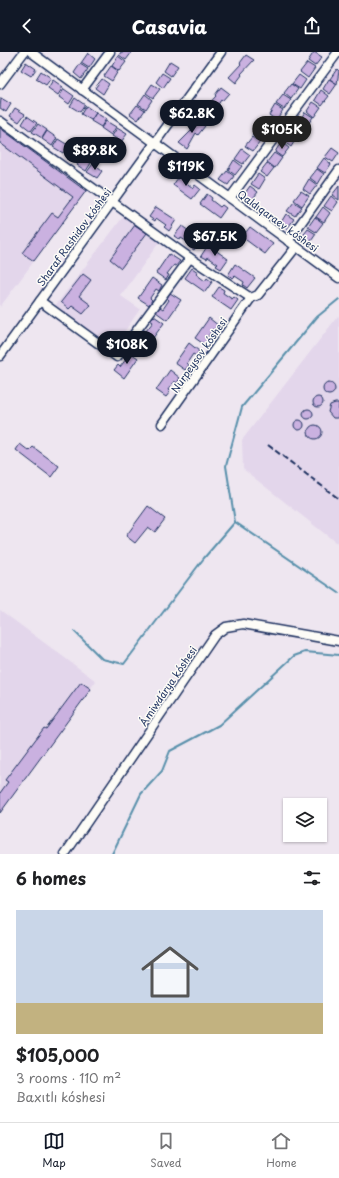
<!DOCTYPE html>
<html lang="en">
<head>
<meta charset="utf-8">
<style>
  body { margin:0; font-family:"Playpen Sans",sans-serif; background:#f2f2f2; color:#202124; height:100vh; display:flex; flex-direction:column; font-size:15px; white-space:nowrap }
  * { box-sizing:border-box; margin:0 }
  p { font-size:13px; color:#757577 }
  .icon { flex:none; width:22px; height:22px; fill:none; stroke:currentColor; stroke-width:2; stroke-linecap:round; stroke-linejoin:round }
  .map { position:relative; height:802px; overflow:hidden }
  .drawer { display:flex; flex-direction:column; background:#fff; flex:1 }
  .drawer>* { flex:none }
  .fabs { position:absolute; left:283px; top:746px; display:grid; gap:8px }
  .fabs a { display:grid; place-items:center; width:44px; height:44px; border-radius:0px; background:#fff; box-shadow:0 1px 3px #0004; font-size:20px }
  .price { position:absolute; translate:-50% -34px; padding:0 9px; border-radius:14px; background:#111827; color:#fff; font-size:13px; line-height:26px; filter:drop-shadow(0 1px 2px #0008) }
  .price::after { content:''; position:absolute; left:50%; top:24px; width:12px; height:9px; margin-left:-6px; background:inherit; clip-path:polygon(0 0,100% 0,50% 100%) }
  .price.current { background:#222; color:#fff }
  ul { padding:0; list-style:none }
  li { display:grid; align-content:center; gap:8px; height:212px; padding:0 16px }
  li span { display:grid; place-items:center; height:124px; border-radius:0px; color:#555 }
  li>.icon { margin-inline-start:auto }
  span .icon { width:72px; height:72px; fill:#fffc; stroke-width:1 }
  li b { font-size:17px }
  h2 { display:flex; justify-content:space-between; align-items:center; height:48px; padding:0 16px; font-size:17px }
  header { display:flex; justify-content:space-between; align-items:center; height:52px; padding:0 16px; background:#111827; color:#fff; font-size:18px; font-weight:800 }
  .tabs { display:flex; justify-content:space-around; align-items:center; height:56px; border-top:1px solid #e0e0e0; background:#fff; font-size:11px; color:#757577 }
  .tabs a { display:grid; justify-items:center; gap:2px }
  .tabs .current { color:#111827 }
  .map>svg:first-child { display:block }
  .built { fill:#e3d6eb }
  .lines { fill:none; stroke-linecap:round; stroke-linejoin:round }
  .stream { stroke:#5990ab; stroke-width:2 }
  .building { fill:#cab1e0; stroke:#1b2f5e }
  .minor-casing { stroke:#1b2f5e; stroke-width:11 }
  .minor { stroke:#fdfcf7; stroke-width:8 }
  .rail { stroke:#1b2f5e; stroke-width:2; stroke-dasharray:6 3; stroke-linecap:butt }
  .labels { text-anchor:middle; stroke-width:3; stroke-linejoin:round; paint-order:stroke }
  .street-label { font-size:10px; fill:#1b2f5e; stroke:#fdfcf7 }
</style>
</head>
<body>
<header><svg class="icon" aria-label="back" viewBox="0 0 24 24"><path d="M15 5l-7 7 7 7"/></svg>Casavia<svg class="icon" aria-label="share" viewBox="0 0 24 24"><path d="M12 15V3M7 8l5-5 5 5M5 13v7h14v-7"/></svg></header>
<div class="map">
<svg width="339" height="802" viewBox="0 0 339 802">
  <rect width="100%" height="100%" fill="#eee6f0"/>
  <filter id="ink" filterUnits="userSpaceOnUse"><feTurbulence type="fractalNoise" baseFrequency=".025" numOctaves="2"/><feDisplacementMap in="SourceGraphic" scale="8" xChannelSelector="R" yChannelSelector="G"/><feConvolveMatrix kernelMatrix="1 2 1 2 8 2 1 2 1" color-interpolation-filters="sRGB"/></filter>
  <g filter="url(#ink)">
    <g class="built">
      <polygon points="0,76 86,139 0,255"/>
      <polygon points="123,165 129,165 160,189 121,244 140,257 113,296 55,254"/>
      <polygon points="338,264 339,265 339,493 243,417 242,388"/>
      <polygon points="0,558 96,629 0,761"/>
    </g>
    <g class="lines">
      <g class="stream">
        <polyline points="235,470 339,541"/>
        <polyline points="74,579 102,607 124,612 204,506 235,470 226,414 242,355 317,265 339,247"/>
        <polyline points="112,802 141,742 162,719 170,699 219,673 294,604 305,600 339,603"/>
      </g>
    </g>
    <g class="building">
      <polygon points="121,0 132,0 126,8 119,3"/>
      <polygon points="314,0 322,5 315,14 308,9"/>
      <polygon points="88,1 95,7 89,16 81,11"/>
      <polygon points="246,3 254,8 241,22 242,23 236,31 229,25 241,12 240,11"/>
      <polygon points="118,4 126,10 119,19 112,14"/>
      <polygon points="170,9 178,14 171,24 164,19"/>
      <polygon points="26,10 36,17 31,24 21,18"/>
      <polygon points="307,11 315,16 308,26 300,20"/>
      <polygon points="80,12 88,17 81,27 74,21"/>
      <polygon points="111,14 118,19 112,29 104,24"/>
      <polygon points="337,17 339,19 337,32 330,27"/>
      <polygon points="41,19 51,26 46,33 36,27"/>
      <polygon points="162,21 170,26 163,36 156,30"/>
      <polygon points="299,23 306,28 300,37 292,32"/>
      <polygon points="102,27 109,32 103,42 95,36"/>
      <polygon points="329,27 337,32 330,42 323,37"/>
      <polygon points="53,28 63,35 58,43 48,36"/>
      <polygon points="152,32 160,37 153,46 146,41"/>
      <polygon points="291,32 298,37 291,47 284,41"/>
      <polygon points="221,35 229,41 222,49 221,48 211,63 204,57 216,44 215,43"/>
      <polygon points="64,37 74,44 69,52 59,45"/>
      <polygon points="321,38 329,44 322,53 315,48"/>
      <polygon points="145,42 152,48 146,57 138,52"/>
      <polygon points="283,43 291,48 284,57 276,52"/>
      <polygon points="1,46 11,52 6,60 0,56"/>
      <polygon points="75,46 85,53 80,60 70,54"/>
      <polygon points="313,50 321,55 314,65 307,59"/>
      <polygon points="137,53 145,58 138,68 130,62"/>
      <polygon points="275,53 283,58 276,68 269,63"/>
      <polygon points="86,54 96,61 91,68 81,62"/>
      <polygon points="15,56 25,62 19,70 10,64"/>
      <polygon points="305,60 313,65 306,75 299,69"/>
      <polygon points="96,61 106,67 101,75 91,69"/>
      <polygon points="27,64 37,71 31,79 22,72"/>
      <polygon points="197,68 205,74 198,83 196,81 187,97 179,91 192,78 190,77"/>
      <polygon points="106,69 116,75 111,83 101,76"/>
      <polygon points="298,70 305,75 298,85 291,79"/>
      <polygon points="38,72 47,78 42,86 32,80"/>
      <polygon points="259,74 267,79 260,88 252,83"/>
      <polygon points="0,76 86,139 34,209 22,201 52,161 58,165 73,145 0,91"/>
      <polygon points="117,76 127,82 121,90 112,84"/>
      <polygon points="47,79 57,86 52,94 42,87"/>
      <polygon points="290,80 297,85 291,95 283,89"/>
      <polygon points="252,85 260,90 253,99 245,94"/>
      <polygon points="58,87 68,93 63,101 53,95"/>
      <polygon points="281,90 289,96 282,105 275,100"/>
      <polygon points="70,95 80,101 74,109 65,103"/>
      <polygon points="332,96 339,101 333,110 325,105"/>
      <polygon points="242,97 250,103 243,112 235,107"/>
      <polygon points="274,101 282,106 275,116 267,110"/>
      <polygon points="82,105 91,111 86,119 77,113"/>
      <polygon points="324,106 331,112 325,121 317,116"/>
      <polygon points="234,108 242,114 235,123 228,118"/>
      <polygon points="267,111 274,116 267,125 260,120"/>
      <polygon points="93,112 102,119 97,126 87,120"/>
      <polygon points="317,117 324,122 318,132 310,126"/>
      <polygon points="227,119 234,124 228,133 220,128"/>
      <polygon points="258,122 265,127 259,137 251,132"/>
      <polygon points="180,123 186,127 184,129 193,136 195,133 200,137 192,147 173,133"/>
      <polygon points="309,127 317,133 310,142 303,137"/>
      <polygon points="250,134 258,140 251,149 243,144"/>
      <polygon points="339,134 339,148 332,143"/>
      <polygon points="301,139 309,144 302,154 294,148"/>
      <polygon points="207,142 212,146 211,148 220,155 222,153 226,156 219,166 200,152"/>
      <polygon points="331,144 338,150 332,159 324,154"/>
      <polygon points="294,150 302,155 295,164 287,159"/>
      <polygon points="156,155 176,168 169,179 164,175 166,173 156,166 155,169 149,165"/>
      <polygon points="323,155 330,161 324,170 316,165"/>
      <polygon points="286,162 294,167 287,177 280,172"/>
      <polygon points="315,165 323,171 316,180 308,175"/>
      <polygon points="135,173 147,181 121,216 110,207"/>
      <polygon points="182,174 201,188 194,198 189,195 191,192 181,186 180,188 174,184"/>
      <polygon points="250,175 273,192 265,202 242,185"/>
      <polygon points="308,177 316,182 309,192 301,186"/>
      <polygon points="208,193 228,207 221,217 216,214 218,212 208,205 207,207 201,204"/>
      <polygon points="169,202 180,209 176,214 174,213 167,222 169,223 166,228 156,221"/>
      <polygon points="235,212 255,226 247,236 243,233 244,230 235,224 233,226 228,223"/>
      <polygon points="192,216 198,220 196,222 205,229 207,226 212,230 205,240 185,226"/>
      <polygon points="83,222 91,228 79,244 91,253 83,262 72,254 69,257 61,250"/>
      <polygon points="152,226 162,233 159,239 156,237 150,246 152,248 149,253 138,246"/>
      <polygon points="219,235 224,238 223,241 232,247 234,245 238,248 231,258 212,245"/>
      <polygon points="170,241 181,248 167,268 156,260 160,255 163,257 169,248 167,246"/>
      <polygon points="154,264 164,271 150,290 140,283 144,278 146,279 153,270 150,268"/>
      <polygon points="209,266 219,274 216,278 213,277 207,286 209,288 205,293 195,286"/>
      <polygon points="189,291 199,299 196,304 193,302 187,311 189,313 185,318 175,311"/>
      <polygon points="128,299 138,306 124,326 114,318 118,313 120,315 127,306 125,304"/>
      <polygon points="170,318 180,326 177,331 174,329 168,338 170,340 166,345 156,338"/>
      <circle cx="329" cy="337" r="6"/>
      <circle cx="318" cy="350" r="5"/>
      <polygon points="335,351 339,351 338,366 333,366 328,360 330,353"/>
      <circle cx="308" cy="362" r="5"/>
      <circle cx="299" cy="373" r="5"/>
      <circle cx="315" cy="380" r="7"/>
      <polygon points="20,392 29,399 33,395 59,414 51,425 16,398"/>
      <polygon points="148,454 165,467 155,480 148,475 135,491 126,484"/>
      <polygon points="81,630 91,637 0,761 0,741 8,730 5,728 44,676 46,677"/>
    </g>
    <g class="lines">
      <g class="minor-casing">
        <g id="minor">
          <polyline points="31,0 339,226"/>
          <polyline points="0,32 24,0"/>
          <polyline points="82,38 110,0"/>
          <polyline points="0,69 190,206 251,246"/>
          <polyline points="230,146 338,0"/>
          <polyline points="288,189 339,118"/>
          <polyline points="40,249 117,305 190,206"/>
          <polyline points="0,304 221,0"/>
          <polyline points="162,372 251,246 258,243 296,195"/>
          <polyline points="65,802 215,583 226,575 243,572 339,589"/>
        </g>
      </g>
      <use href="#minor" class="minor"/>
      <polyline class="rail" points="268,393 339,447"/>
    </g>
  </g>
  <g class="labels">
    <g class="street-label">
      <text transform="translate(278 169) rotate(36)" y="4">Qaldıqaraev kóshesi</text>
      <text transform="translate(74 185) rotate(-54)" y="4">Sharaf Rashidov kóshesi</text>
      <text transform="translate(199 303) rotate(-55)" y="4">Nurpeysov kóshesi</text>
      <text transform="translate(168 634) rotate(-56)" y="4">Ámiwdárya kóshesi</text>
    </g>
  </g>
</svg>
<div class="fabs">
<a><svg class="icon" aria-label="layers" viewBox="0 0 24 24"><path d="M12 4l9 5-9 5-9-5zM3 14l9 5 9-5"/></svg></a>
</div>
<b class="price" style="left:192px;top:82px">$62.8K</b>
<b class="price current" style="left:282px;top:98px">$105K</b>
<b class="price" style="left:95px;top:119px">$89.8K</b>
<b class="price" style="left:186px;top:135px">$119K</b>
<b class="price" style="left:215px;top:205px">$67.5K</b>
<b class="price" style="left:127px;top:313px">$108K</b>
</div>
<section class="drawer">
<h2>6 homes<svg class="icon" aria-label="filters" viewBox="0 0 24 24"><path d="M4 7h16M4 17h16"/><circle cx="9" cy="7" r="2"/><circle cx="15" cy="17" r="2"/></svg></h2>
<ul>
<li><span style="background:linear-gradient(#c9d6e8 75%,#c2b280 0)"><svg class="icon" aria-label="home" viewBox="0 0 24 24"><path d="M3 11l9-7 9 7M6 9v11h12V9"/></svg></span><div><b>$105,000</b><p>3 rooms · 110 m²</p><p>Baxıtlı kóshesi</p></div></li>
</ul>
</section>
<nav class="tabs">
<a class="current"><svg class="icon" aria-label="map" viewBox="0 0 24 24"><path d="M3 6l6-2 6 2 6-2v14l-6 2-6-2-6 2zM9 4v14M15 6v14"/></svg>Map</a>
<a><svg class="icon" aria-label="saved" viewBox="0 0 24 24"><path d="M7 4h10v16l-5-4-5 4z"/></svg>Saved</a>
<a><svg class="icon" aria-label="home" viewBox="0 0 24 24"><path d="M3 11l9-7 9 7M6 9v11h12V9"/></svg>Home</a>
</nav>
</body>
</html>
